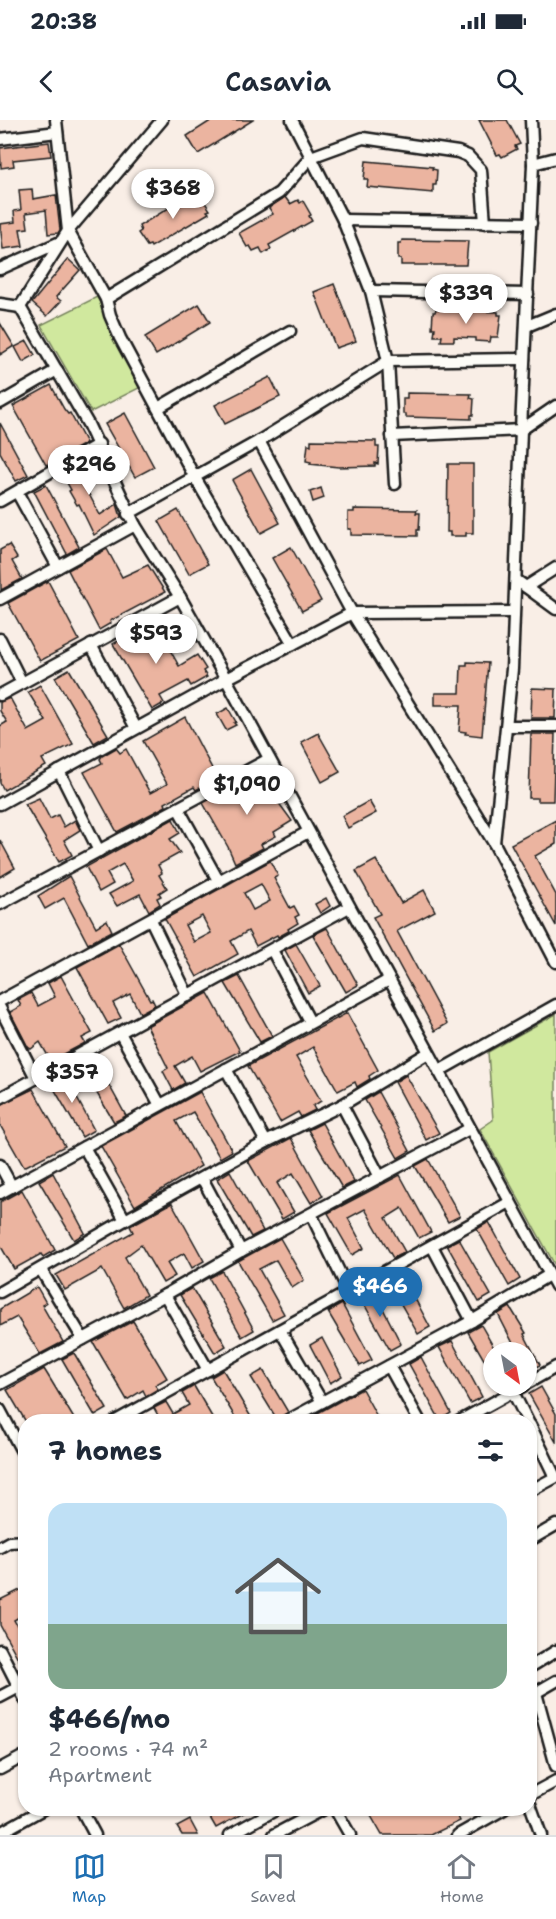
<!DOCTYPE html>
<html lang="en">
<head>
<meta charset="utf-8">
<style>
  body { margin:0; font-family:"Shantell Sans",sans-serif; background:#f6f6f7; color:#1f2937; height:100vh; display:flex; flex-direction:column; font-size:22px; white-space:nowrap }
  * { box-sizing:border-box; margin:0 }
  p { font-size:20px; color:#747a83 }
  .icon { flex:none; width:33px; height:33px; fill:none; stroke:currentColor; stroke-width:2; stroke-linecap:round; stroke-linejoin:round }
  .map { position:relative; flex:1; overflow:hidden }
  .details { position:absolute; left:18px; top:1294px; width:519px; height:402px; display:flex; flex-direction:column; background:#fff; border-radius:24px; box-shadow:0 2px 4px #0004 }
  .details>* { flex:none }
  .needle { width:39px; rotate:148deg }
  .controls { position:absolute; left:483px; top:1222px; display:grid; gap:12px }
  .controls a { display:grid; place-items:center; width:54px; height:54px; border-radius:50%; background:#fff; box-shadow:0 2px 4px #0004; font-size:30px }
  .price { position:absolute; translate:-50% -51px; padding:0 14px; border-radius:21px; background:#fff; color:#222; font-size:20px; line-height:39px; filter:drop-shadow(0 2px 3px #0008) }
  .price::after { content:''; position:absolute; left:50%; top:36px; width:18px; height:14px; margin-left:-9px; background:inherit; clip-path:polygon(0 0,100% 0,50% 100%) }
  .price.selected { background:#1f6fb2; color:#fff }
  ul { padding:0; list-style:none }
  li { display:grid; align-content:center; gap:12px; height:318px; padding:0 30px }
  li+li { border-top:2px solid #e0e1e3 }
  li span { display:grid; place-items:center; height:186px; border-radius:18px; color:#555 }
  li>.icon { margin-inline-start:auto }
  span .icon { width:108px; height:108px; fill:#fffc; stroke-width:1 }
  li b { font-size:26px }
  h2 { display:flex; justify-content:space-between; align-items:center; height:72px; padding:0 30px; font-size:26px }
  .status { display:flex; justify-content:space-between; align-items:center; height:42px; padding:0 30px; background:#fff; direction:ltr }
  .status svg { height:16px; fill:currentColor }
  header { display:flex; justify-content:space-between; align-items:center; height:78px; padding:0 30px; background:#fff; font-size:27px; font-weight:600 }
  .tab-bar { display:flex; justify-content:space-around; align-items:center; height:84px; border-top:2px solid #e0e1e3; background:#fff; font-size:16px; color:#747a83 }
  .tab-bar a { display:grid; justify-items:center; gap:3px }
  .tab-bar .selected { color:#1f6fb2 }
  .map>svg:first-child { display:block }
  .green { fill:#d0e89e; stroke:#76825d; stroke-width:1.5 }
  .building { fill:#ebb4a0; stroke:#1c1c1c; stroke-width:1.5; fill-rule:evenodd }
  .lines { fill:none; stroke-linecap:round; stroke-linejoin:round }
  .street-casing { stroke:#1c1c1c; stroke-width:15 }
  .street { stroke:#fdfcf7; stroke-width:10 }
</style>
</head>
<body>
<div class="status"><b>20:38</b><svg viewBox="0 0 49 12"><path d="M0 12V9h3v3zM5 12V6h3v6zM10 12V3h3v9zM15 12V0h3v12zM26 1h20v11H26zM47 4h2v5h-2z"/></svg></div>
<header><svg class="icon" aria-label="back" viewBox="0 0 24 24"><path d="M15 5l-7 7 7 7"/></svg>Casavia<svg class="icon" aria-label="search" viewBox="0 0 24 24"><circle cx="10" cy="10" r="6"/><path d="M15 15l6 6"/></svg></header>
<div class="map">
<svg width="556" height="1715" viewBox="0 0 556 1715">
  <rect width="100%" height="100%" fill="#f9eee6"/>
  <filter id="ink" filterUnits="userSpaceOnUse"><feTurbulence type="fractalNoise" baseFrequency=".0167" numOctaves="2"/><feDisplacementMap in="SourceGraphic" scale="12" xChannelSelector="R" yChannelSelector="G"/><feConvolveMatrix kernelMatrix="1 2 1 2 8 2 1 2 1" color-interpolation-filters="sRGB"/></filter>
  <g filter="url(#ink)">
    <g class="green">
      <polygon points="97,177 141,267 91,292 41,205"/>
      <polygon points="556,894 556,1147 480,1009 493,1000 488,932"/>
    </g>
    <g class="building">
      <polygon points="212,0 253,0 198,34 187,16"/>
      <polygon points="479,0 507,0 520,24 515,26 517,29 502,37 500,34 497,35"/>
      <polygon points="49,22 51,36 13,40 14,46 1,48 0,28"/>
      <polygon points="366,41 433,47 432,49 437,50 436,65 433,65 433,73 367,67 368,59 364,59"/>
      <polygon points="32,69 33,79 56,75 60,110 58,113 48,114 46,90 26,93 28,108 20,109 23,126 3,129 0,104 15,102 14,91 21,90 19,70"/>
      <polygon points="195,72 198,76 200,75 210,90 207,91 209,93 151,127 150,125 147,126 138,113 141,111 139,106"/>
      <polygon points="285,77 290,84 298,80 300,83 303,81 311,95 309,96 312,101 269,125 271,129 263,134 260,128 253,131 250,126 247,127 239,113 273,94 269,88"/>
      <polygon points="402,120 468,121 466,145 401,145 401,139 398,139 398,123 401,123"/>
      <polygon points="68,139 80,150 56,177 61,181 47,196 32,183"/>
      <polygon points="334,164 356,221 336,228 314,172"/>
      <polygon points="199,184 210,202 156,235 145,217"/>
      <polygon points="436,189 498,192 498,195 501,195 498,217 491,217 490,222 475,221 475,218 454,217 454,221 441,221 442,216 434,216 435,208 432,208 433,192 435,192"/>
      <polygon points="0,203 14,226 0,235"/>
      <polygon points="27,221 35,235 23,242 15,227"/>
      <polygon points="270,257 280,277 225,304 215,285"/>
      <polygon points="51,265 64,289 68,294 70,293 86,323 46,345 13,286"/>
      <polygon points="407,273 471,274 470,278 474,279 473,295 471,295 471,299 406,297 406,294 403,294 403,278 407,278"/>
      <polygon points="125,293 154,347 135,357 105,304"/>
      <polygon points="0,303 28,355 16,361 0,332"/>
      <polygon points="311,320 376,321 376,327 379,327 378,344 375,343 375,346 339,347 310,344 311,342 306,341 308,324 311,325"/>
      <polygon points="93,336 101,351 82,361 100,395 117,384 121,397 94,415 79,384 77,385 69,371 71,370 62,354"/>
      <polygon points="448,344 473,344 473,413 466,413 466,416 450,416 450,412 447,412"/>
      <polygon points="251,349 280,403 261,413 232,360"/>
      <polygon points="46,365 79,427 67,434 34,371"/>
      <polygon points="321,368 324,378 313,382 310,372"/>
      <polygon points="354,389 417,390 416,393 420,393 419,410 417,410 417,416 351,415 351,409 348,409 348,392 354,392"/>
      <polygon points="178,390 208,444 189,454 159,401"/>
      <polygon points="9,425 17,438 12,441 22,459 1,470 0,430"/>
      <polygon points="291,427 321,481 302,491 272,438"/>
      <polygon points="107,429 122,457 148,445 165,472 110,501 111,503 99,510 68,450"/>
      <polygon points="48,461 79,520 40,541 8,483"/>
      <polygon points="155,503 179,546 197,535 206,549 203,551 207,557 191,566 188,561 160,576 164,583 152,590 113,524 127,516 128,518"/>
      <polygon points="467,542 488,543 482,616 465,614 466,612 459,611 461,585 435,585 435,573 460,573 461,545 467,545"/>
      <polygon points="69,549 108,615 94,623 55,557"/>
      <polygon points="40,565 73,624 42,639 46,646 4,670 0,663 0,606 7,602 0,591 0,582 10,578 28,611 46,601 28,572"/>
      <polygon points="532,568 556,569 555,598 531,598"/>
      <polygon points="228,588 236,602 234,603 236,605 226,610 217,594"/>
      <polygon points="185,597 217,658 196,670 194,667 165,683 166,686 117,712 84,652 102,643 100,639 102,636 116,628 120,633 126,629 150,673 167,664 143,621"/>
      <polygon points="318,613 340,652 322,662 301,622"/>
      <polygon points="531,614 555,614 553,681 537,681 537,678 529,678"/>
      <polygon points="260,652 273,675 292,701 274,712 276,716 261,724 263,728 235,743 228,727 203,683"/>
      <polygon points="39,678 50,699 58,695 64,707 75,700 80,710 64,720 72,735 59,742 25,684"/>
      <polygon points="369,681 376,693 348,708 342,696"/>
      <polygon points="173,699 180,713 170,719 180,733 158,745 162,753 159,755 167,768 159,773 161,776 157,778 160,784 149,791 140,774 117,786 109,774 133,761 123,744 107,753 113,764 99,772 86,747"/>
      <polygon points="556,700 556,724 535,736 556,775 556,806 511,724"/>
      <polygon points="0,720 15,748 0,757"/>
      <polygon points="376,740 401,783 424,770 435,791 397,811 447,904 435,911 373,797 380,794 356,751"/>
      <path d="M 270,741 L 278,756 L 274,758 L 290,788 L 294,786 L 299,795 L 295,797 L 298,803 L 288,809 L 289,811 L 278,817 L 277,815 L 256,826 L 248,811 L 231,821 L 238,834 L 197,857 L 165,799 ZM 261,764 L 270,781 L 253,790 L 244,773 ZM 202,796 L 211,813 L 194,822 L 185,805 Z"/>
      <polygon points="69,756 96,807 107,800 112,811 88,824 64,778 45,789 38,776"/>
      <polygon points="326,778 330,786 320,793 315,784"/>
      <polygon points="327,808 358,865 346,872 313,815"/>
      <polygon points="119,824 150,880 152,879 155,885 140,893 130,874 113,883 121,898 108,904 77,847"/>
      <polygon points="296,824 320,866 308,873 285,830"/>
      <polygon points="61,856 92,913 82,918 85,923 51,941 40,922 31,929 28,927 10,892 21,886 18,880 31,873 38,886 55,877 48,863"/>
      <polygon points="239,856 272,916 260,922 225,863"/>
      <polygon points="208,873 240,931 200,951 192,936 175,946 185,963 173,970 163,951 168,948 147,906"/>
      <polygon points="347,893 378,950 369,956 370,959 357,967 355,962 338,971 313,927 296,937 321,981 313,986 315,990 301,997 298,992 280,1002 248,946"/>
      <polygon points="93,936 126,996 114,1002 79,943"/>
      <polygon points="63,952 94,1010 82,1017 49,960"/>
      <polygon points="406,955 439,1013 426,1020 395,962"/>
      <polygon points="33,969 65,1026 24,1047 0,1005 0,985"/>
      <polygon points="200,972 232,1031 220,1038 193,992 176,1001 201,1046 135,1086 101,1026"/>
      <polygon points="378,972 410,1031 398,1038 365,980"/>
      <polygon points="322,1003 354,1062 342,1068 308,1010"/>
      <polygon points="291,1018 323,1076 311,1083 293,1053 277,1063 294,1092 282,1099 248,1041"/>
      <polygon points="428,1039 460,1096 448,1102 415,1046"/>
      <polygon points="230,1051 263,1111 251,1117 217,1059"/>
      <polygon points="53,1053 85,1113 74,1120 39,1061"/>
      <polygon points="400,1055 431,1112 419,1118 402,1088 386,1098 405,1132 393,1138 365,1089 348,1098 364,1128 352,1135 328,1093"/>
      <polygon points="22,1070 55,1130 43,1137 41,1134 14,1149 0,1125 0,1082"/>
      <polygon points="172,1083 204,1141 192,1148 184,1133 167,1143 175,1156 163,1163 141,1125 125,1137 146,1175 124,1188 102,1149 65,1170 56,1155 133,1112 130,1106"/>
      <polygon points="489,1102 520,1159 509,1166 477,1109"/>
      <polygon points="280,1118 304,1160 292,1168 276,1140 259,1149 284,1194 272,1200 238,1141"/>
      <polygon points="459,1119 491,1175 479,1182 447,1125"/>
      <polygon points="222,1151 254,1210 242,1217 209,1158"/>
      <polygon points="403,1156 430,1207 418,1214 389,1163"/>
      <polygon points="37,1167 46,1183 42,1185 63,1222 40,1234 17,1197 0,1206 0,1189"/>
      <polygon points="372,1167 401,1224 390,1230 359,1175"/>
      <polygon points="192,1168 226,1226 215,1233 180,1175"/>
      <polygon points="342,1184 372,1240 360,1246 328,1192"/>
      <polygon points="510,1187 526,1213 524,1214 540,1245 526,1252 526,1233 518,1233 498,1194"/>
      <polygon points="133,1201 167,1258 155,1265 158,1269 146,1276 143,1270 127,1280 93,1222"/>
      <polygon points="481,1205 494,1228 494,1257 468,1212"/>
      <polygon points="322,1218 342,1256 330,1263 310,1225"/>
      <polygon points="452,1221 482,1277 470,1283 439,1227"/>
      <polygon points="74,1233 107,1289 95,1296 62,1239"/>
      <polygon points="421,1237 451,1293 440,1300 409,1244"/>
      <polygon points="44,1249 52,1262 76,1302 26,1302 7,1270"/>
      <polygon points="223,1250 229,1260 254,1302 238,1302 211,1257"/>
      <polygon points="263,1250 288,1292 279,1298 278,1301 251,1257"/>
      <polygon points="194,1266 215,1302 159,1302 161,1301 154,1288 166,1282 173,1294 189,1285 182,1273"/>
      <polygon points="541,1267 556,1294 556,1322 529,1274"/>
      <polygon points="362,1269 380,1302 301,1302 303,1301"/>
      <polygon points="26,1467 26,1493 14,1500 26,1521 26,1553 0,1505 0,1480"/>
      <polygon points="205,1689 251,1689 216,1708"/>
      <polygon points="367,1689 454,1689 460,1701 431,1715 382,1715"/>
      <polygon points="190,1700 198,1715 182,1715 177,1707"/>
    </g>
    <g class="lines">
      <g class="street-casing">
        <g id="street">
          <polyline points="56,0 68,111 106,179 110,195 120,218 194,356 293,524"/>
          <polyline points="292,0 343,100 371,171 388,241 395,364"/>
          <polyline points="0,19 57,12"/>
          <polyline points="533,44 556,38"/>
          <polyline points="343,100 531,103"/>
          <polyline points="0,149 60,122"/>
          <polyline points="371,171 528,174"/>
          <polyline points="106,179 279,73 311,37 363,18 458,32 468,36 481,50 485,103"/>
          <polyline points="0,184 20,187"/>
          <polyline points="20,187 88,304 135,405 180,477 226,559 556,1166"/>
          <polyline points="20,187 68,111 162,0"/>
          <polyline points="527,206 556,194"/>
          <polyline points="0,283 57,250"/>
          <polyline points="158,288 290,211"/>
          <polyline points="392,316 521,310 556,286"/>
          <polyline points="259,321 352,493 494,723 556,842"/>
          <polyline points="17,372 58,447"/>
          <polyline points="0,381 99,324"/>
          <polyline points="128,394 259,321 388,241 524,239"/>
          <polyline points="516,460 526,467 556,448"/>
          <polyline points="526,467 556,489"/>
          <polyline points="0,479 135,405"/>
          <polyline points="0,519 22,563"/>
          <polyline points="91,525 136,608"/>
          <polyline points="0,575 180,477"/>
          <polyline points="507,606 556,606"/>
          <polyline points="59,651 99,731"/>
          <polyline points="0,684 226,559 352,493 513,492"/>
          <polyline points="178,688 219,762"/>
          <polyline points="494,723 512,549 521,310 533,44 531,0"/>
          <polyline points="0,784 269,639"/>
          <polyline points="151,800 188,876"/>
          <polyline points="272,830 310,902"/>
          <polyline points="0,881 308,712"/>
          <polyline points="0,888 36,958"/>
          <polyline points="120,913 160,985"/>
          <polyline points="226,949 266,1022"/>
          <polyline points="439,951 556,885"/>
          <polyline points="0,978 349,787"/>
          <polyline points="342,985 380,1057"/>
          <polyline points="84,1027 125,1100"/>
          <polyline points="0,1045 12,1067"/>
          <polyline points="202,1058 241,1131"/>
          <polyline points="0,1073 389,860"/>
          <polyline points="311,1094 349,1172"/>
          <polyline points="432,1126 472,1201"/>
          <polyline points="41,1150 83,1219"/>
          <polyline points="0,1172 125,1100 266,1022 342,985 428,933"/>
          <polyline points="165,1175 208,1250"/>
          <polyline points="280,1210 322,1282"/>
          <polyline points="389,1246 420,1302"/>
          <polyline points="0,1264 165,1175 241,1131 469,1009"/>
          <polyline points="526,1264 556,1247"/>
          <polyline points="513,1272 528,1302"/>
          <polyline points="0,1290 26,1339"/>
          <polyline points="114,1302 510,1082"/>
          <polyline points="285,1302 472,1201 549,1155"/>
          <polyline points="458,1302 523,1266"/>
          <polyline points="530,1305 555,1357"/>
          <polyline points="530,1371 556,1357"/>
          <polyline points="530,1420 556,1405"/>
          <polyline points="0,1427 9,1422 26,1421"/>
          <polyline points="0,1530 26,1581"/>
          <polyline points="530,1547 556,1531"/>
          <polyline points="536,1573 556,1646"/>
          <polyline points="530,1576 556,1561"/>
          <polyline points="0,1577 19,1567"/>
          <polyline points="0,1649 26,1635"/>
          <polyline points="530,1675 556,1661"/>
          <polyline points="530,1684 541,1715"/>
          <polyline points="81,1689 95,1715"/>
          <polyline points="335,1689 350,1715"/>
          <polyline points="0,1713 43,1689"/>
          <polyline points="230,1715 277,1689"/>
          <polyline points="274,1715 323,1689"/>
          <polyline points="458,1715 504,1689"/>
        </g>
      </g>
      <use href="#street" class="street"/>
    </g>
  </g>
</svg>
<div class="controls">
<a><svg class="needle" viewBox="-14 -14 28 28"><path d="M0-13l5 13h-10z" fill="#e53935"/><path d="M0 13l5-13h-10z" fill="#747a83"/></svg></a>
</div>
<b class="price" style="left:173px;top:100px">$368</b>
<b class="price" style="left:466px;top:205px">$339</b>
<b class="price" style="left:89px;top:376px">$296</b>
<b class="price" style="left:156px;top:545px">$593</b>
<b class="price" style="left:247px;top:696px">$1,090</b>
<b class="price" style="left:72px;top:984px">$357</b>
<b class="price selected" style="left:380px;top:1198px">$466</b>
<section class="details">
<h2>7 homes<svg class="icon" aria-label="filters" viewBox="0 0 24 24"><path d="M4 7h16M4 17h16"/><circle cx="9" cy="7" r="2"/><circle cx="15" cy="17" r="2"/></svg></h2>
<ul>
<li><span style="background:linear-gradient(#bfe0f5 65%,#7fa58c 0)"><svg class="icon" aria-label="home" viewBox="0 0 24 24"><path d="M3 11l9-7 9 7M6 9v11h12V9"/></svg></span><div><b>$466/mo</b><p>2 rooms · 74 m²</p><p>Apartment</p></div></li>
</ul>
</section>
</div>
<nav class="tab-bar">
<a class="selected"><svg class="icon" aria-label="map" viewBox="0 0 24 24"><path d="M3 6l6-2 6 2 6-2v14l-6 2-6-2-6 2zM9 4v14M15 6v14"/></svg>Map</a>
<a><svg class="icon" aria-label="saved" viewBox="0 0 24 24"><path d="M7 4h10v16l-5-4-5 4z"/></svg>Saved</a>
<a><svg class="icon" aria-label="home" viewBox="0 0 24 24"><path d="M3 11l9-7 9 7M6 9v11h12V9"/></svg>Home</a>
</nav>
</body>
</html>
